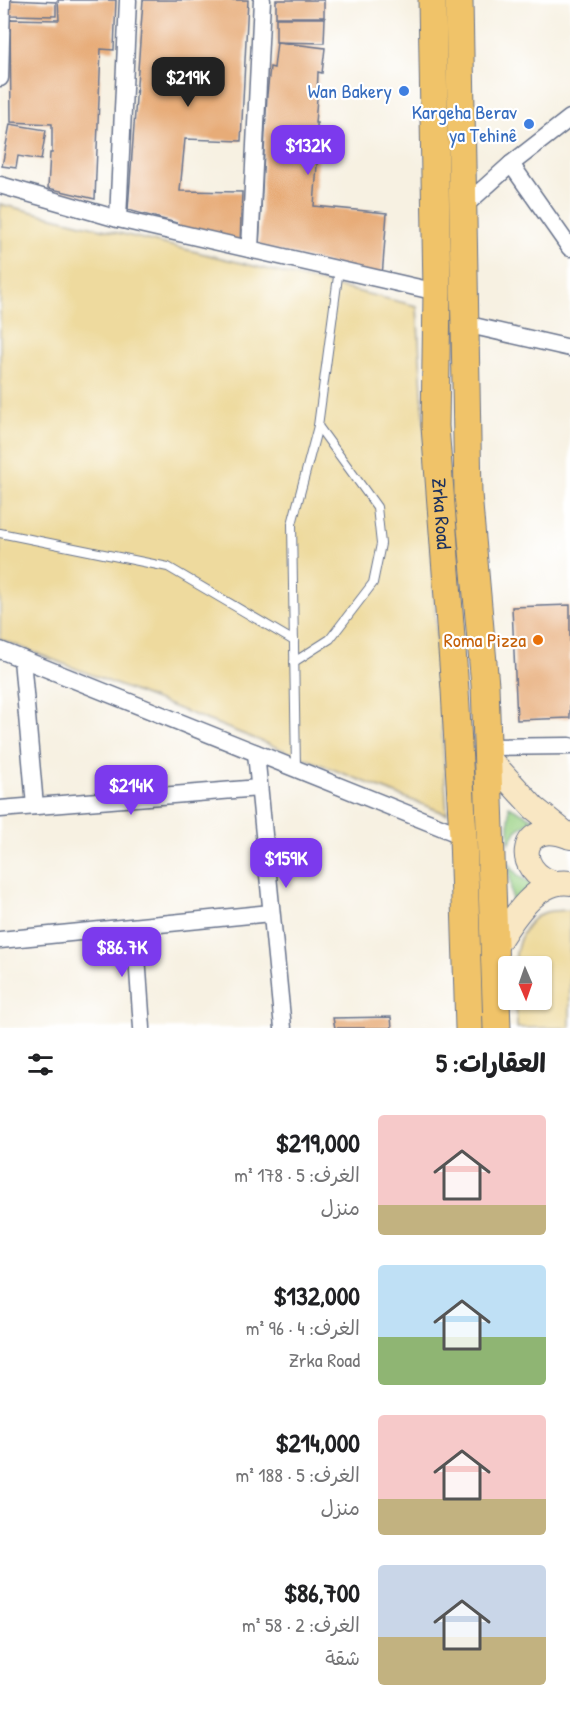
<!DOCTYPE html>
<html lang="ar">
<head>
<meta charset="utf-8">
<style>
  body { margin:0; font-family:"Patrick Hand","Playpen Sans Arabic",sans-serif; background:#f2f2f2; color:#202124; direction:rtl; height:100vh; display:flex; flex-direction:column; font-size:22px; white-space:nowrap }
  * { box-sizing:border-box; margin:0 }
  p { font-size:20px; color:#757577 }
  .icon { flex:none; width:33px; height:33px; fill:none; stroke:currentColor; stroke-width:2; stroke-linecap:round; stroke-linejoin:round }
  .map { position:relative; height:1028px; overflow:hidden; direction:ltr }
  .drawer { display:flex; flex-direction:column; background:#fff; flex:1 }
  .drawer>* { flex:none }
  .needle { width:39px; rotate:178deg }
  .tools { position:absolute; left:498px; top:956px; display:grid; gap:12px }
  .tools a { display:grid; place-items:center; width:54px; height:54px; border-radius:6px; background:#fff; box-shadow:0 2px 4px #0004; font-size:30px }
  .price { position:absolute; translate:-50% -51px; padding:0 14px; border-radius:12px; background:#7c3aed; color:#fff; font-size:20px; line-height:39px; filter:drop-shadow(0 2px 3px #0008) }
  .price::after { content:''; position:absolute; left:50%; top:36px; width:18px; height:14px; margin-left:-9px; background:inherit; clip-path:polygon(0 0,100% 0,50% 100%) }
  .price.on { background:#222; color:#fff }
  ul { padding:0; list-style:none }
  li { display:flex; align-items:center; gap:18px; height:150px; padding:0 24px }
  li span { display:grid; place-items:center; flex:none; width:168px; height:120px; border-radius:6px; color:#555 }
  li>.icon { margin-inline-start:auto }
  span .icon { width:72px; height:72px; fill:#fffc; stroke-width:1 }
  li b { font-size:26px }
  h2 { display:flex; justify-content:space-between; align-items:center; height:72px; padding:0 24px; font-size:26px }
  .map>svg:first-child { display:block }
  .green { fill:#98d082; stroke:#5a8070; stroke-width:1.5 }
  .sand { fill:#eeda9e; stroke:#84847e; stroke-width:1.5 }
  .building { fill:#e7ac78 }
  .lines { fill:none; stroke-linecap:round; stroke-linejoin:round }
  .lane-casing { stroke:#68738c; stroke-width:10 }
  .street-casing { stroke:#68738c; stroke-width:19 }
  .secondary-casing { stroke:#68738c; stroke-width:26 }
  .primary-casing { stroke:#68738c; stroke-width:29 }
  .lane { stroke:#fff; stroke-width:8 }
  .street { stroke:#fff; stroke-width:16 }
  .secondary { stroke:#f9e7c3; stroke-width:24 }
  .primary { stroke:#f0c369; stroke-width:27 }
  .shop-dot { fill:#3f7fe0; stroke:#fff; stroke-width:2 }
  .food-dot { fill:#e8710a; stroke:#fff; stroke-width:2 }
  .labels { text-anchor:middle; stroke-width:4.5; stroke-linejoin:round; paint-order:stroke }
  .shop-label { font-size:20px; fill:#366cbe; stroke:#fff; text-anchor:end }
  .street-label { font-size:20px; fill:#1b2f5e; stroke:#fff }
  .food-label { font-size:20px; fill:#c56008; stroke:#fff; text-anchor:end }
</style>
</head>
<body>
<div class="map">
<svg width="570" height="1028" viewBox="0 0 570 1028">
  <rect width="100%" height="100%" fill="#fff"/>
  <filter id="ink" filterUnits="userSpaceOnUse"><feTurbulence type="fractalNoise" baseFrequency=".0167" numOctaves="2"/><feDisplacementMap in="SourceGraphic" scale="12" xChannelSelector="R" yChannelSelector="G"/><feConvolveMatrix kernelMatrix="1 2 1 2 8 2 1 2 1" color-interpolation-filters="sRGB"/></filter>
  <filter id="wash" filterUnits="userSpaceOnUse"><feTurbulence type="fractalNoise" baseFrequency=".008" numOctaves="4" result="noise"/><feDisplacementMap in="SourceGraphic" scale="24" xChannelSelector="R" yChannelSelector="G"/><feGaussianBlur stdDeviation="1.35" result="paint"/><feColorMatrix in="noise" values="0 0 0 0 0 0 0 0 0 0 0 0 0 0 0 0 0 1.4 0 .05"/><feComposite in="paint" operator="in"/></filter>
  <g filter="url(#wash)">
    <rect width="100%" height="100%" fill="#f7f1e2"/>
    <g class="green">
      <polygon points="509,806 534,819 517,830 509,844"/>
      <polygon points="509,863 518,876 536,886 512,901"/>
    </g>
    <g class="sand">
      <polygon points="0,204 417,306 447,814 0,639"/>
      <path d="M 570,910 L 570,1028 L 517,1028 L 516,999 L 542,999 L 542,966 L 515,966 C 515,946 524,919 546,912 C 554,910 563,911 570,910 Z"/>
    </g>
    <g id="blocks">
      <g class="building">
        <polygon points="10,0 56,2 56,16 10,15"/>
        <polygon points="58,0 116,0 114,50 101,49 95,199 48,188 50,153 52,153 52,124 11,122 10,19 59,20"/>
        <polygon points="143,0 248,0 241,141 185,139 180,191 242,192 240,243 176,229 177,223 128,210"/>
        <rect x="276" y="0" width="48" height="17"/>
        <polygon points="276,18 325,18 324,43 276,42"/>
        <polygon points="277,42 325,48 322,73 318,72 317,98 315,123 317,123 318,151 314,206 387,213 382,277 259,246 267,95 270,67 274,68"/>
        <polygon points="10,124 46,130 41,160 18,156 16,168 2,166"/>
        <polygon points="570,605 570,718 517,720 512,607"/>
        <polygon points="391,1017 392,1028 335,1028 333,1018"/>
      </g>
    </g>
  </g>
  <g filter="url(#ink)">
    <use href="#blocks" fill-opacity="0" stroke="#68738c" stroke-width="1.5"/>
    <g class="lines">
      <g class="lane-casing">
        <g id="lane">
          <polyline points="0,533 168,567 294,641"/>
          <polyline points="294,662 330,639 373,583 381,544 377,507 318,426"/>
          <polyline points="296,769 292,524 318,426 339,269"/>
        </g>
      </g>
      <g class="street-casing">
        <g id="street">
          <polyline points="0,78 2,0"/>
          <polyline points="511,164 570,248"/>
          <polyline points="0,185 118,219 437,292"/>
          <polyline points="462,208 511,164 570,118"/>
          <polyline points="118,219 128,0"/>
          <polyline points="250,249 262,0"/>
          <polyline points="465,324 570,348"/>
          <polyline points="0,650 463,836"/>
          <polyline points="22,659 35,806"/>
          <polyline points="488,747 570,746"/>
          <polyline points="256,753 283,1028"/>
          <polyline points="0,809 259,788"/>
          <polyline points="135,927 142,1028"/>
          <polyline points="0,940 271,913"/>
        </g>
      </g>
      <g class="secondary-casing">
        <g id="secondary">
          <polyline points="489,759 534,808 570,837"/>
          <path d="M 554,883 C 512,871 520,818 568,836"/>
          <path d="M 496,945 C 511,921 537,878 570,883"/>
        </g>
      </g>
      <g class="primary-casing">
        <g id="primary">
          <path id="s1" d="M 432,0 L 437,292 L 435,426 L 455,690 L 463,836 L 469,1028"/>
          <polyline points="459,0 468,494 485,685 497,1028"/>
        </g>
      </g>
      <use href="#lane" class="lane"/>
      <use href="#street" class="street"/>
      <use href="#secondary" class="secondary"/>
      <use href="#primary" class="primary"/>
    </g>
  </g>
  <g class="shop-dot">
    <circle cx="404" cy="91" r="6"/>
    <circle cx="529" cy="124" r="6"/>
  </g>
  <circle class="food-dot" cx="538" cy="640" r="6"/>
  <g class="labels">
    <g class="shop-label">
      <text x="392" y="98">Wan Bakery</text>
      <text x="517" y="119">Kargeha Berav<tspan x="517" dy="23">ya Tehinê</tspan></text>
    </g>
    <g class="street-label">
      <text dy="7" stroke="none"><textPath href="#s1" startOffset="514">Zrka Road</textPath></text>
    </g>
    <g class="food-label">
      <text x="526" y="647">Roma Pizza</text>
    </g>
  </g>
</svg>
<div class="tools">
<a><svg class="needle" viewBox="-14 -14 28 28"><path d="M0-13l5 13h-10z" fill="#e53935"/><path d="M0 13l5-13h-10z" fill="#757577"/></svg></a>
</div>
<b class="price on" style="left:188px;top:108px">$219K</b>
<b class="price" style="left:308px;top:176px">$132K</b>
<b class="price" style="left:131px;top:816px">$214K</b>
<b class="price" style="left:286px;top:889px">$159K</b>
<b class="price" style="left:122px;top:978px">$86.7K</b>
</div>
<section class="drawer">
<h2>العقارات: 5<svg class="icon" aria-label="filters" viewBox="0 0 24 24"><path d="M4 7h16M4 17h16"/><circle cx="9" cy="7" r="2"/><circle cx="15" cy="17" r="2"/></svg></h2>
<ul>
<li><span style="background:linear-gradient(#f6c9c9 75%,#c2b280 0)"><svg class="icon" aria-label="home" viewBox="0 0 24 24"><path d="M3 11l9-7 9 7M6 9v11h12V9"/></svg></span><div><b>$219,000</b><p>الغرف: 5 · 178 m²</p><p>منزل</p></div></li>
<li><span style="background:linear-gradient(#bfe0f5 60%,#8fb573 0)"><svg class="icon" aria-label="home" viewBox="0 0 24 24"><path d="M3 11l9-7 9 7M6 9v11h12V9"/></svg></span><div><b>$132,000</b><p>الغرف: 4 · 96 m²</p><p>Zrka Road</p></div></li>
<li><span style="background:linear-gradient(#f6c9c9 70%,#c2b280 0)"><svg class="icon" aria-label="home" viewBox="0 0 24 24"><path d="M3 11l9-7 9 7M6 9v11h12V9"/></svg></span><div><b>$214,000</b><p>الغرف: 5 · 188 m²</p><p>منزل</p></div></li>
<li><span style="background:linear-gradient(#c9d6e8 60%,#c2b280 0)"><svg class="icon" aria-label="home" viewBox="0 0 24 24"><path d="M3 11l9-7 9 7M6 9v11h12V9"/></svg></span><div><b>$86,700</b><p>الغرف: 2 · 58 m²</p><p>شقة</p></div></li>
</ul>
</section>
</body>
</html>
